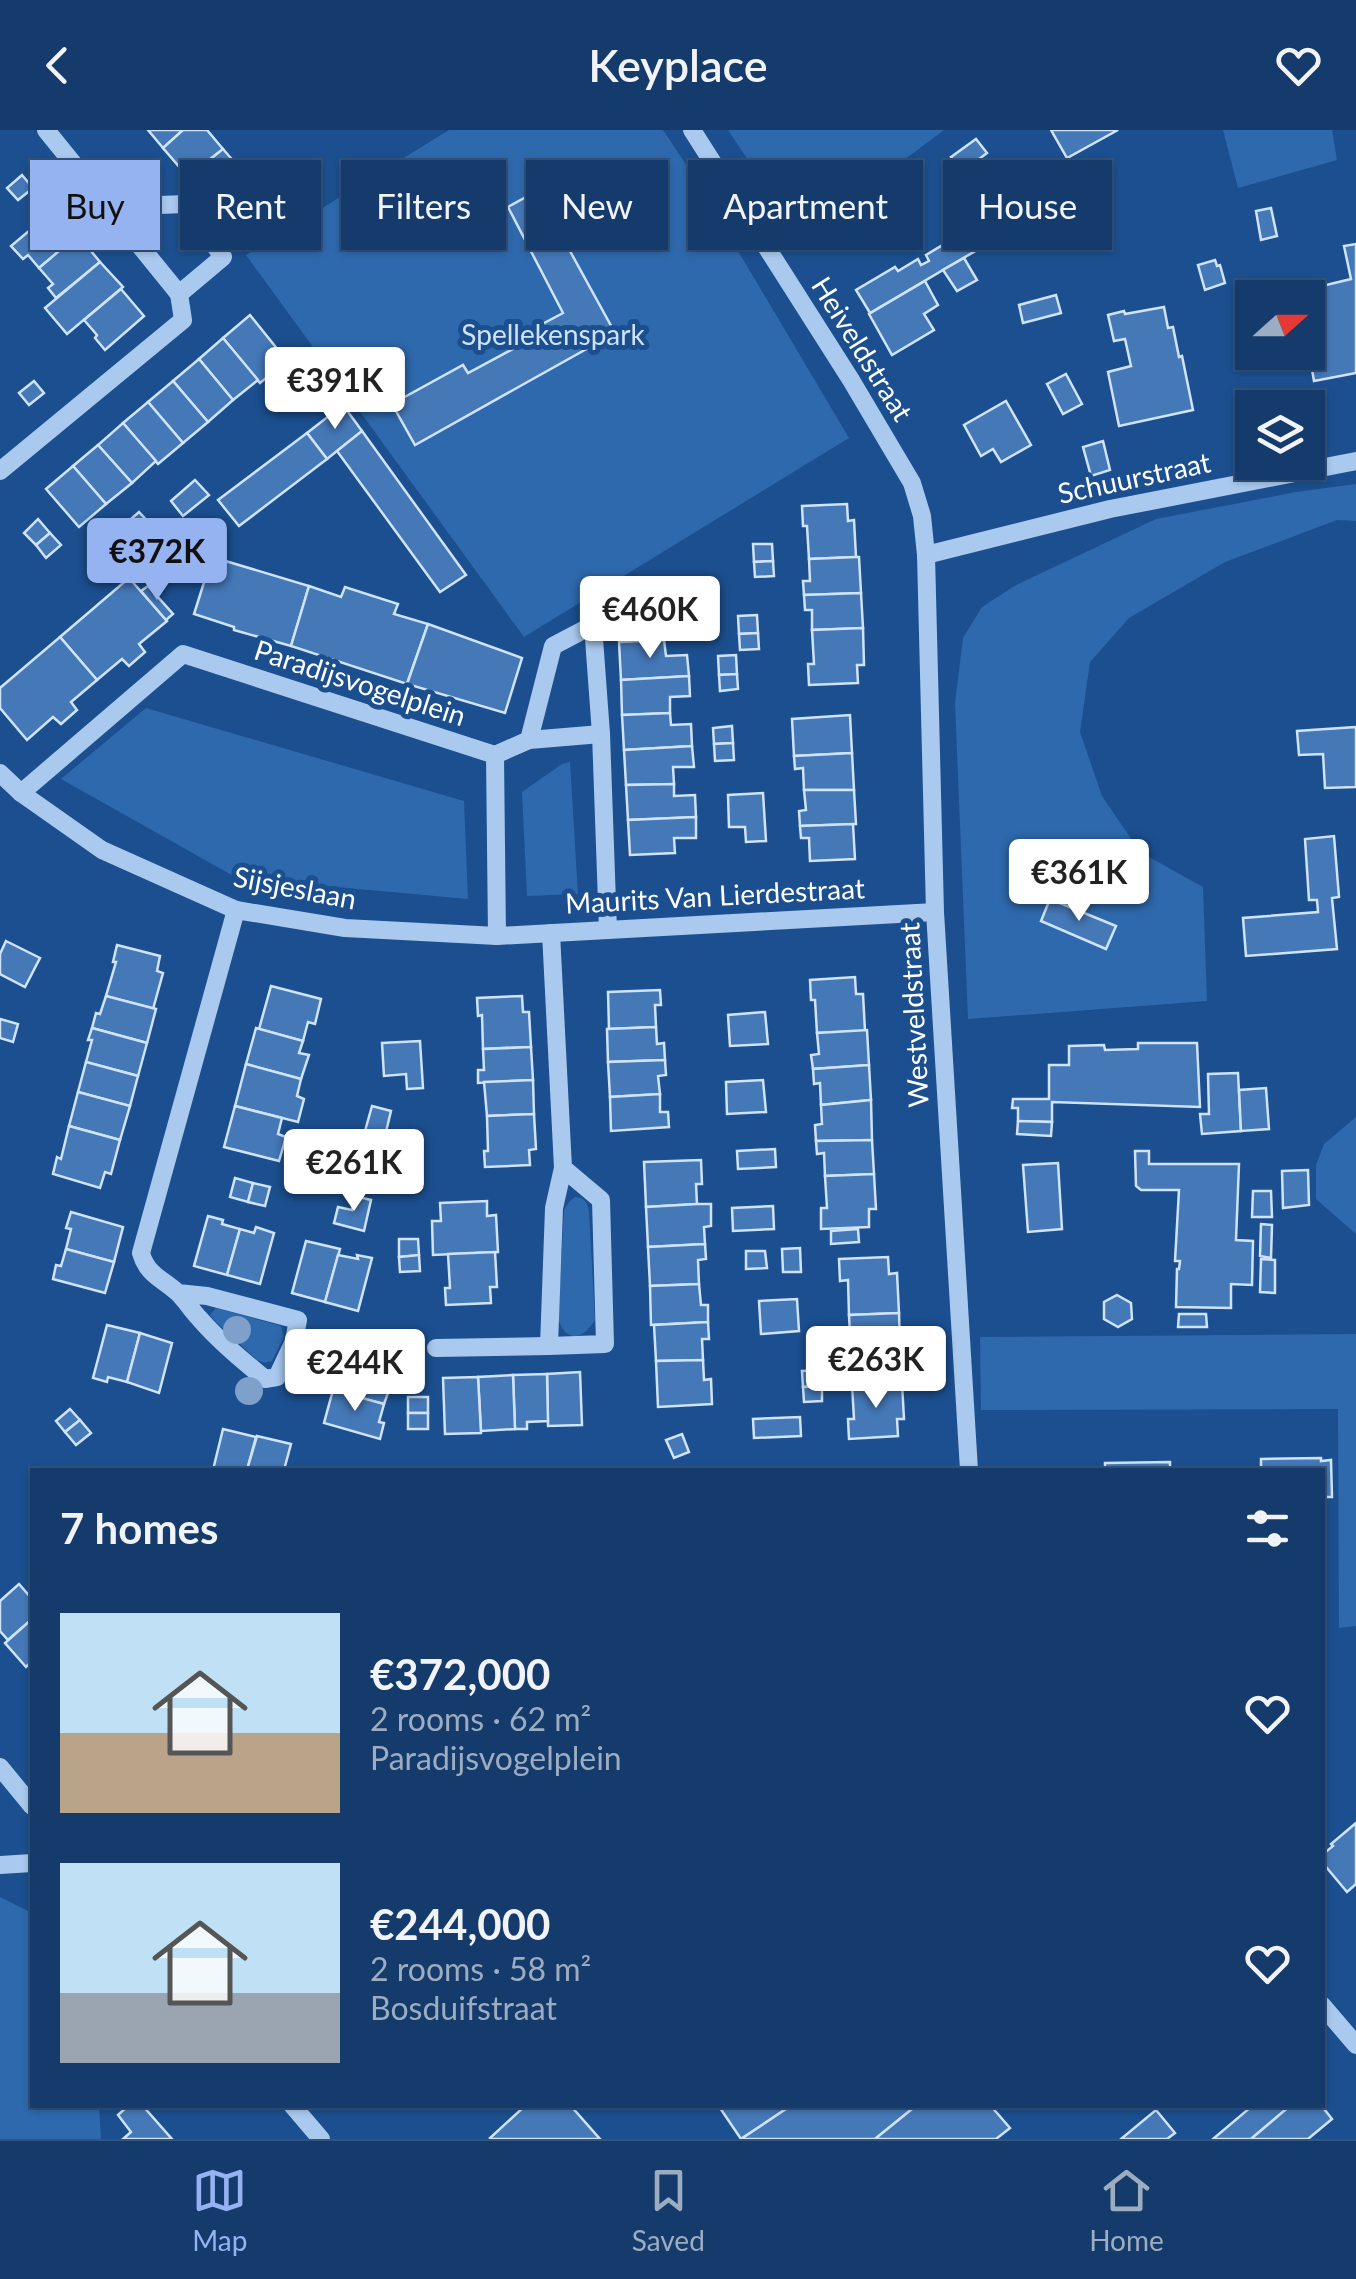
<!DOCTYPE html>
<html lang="en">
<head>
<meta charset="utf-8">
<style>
  body { margin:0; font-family:Lato,sans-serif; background:#1d4271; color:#f1f3f6; height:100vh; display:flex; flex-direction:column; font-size:38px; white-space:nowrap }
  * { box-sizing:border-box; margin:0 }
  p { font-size:32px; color:#9dadc1 }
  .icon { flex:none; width:55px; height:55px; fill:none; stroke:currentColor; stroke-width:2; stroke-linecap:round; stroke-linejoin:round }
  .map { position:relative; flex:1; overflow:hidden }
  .drawer { position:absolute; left:30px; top:1338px; width:1295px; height:640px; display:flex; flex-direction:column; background:#143b6b; border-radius:0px; box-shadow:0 2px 8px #0004,0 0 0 2px #33557e }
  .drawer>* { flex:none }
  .guide { position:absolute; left:30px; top:30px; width:1298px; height:90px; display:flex; gap:20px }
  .needle { width:65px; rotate:69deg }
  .controls { position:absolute; left:1235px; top:150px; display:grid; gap:20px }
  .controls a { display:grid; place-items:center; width:90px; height:90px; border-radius:0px; background:#143b6b; box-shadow:0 2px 8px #0004,0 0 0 2px #33557e; font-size:50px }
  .price { position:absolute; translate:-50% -85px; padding:0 22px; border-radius:10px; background:#fff; color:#222; font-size:32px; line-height:65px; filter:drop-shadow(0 2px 5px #0008) }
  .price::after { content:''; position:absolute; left:50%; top:60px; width:30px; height:22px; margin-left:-15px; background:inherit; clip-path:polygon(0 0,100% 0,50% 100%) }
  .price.on { background:#95b2f1; color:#111 }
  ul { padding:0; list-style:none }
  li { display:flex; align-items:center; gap:30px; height:250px; padding:0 30px }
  li span { display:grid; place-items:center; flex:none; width:280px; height:200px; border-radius:0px; color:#555 }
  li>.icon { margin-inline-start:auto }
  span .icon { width:120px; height:120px; fill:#fffc; stroke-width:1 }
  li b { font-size:42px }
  h2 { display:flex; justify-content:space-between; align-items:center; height:120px; padding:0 30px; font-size:42px }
  .pill { padding:0 35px; border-radius:0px; background:#143b6b; box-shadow:0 2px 8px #0004,0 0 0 2px #33557e; font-size:35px; line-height:90px }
  .pill.on { background:#95b2f1; color:#111 }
  header { display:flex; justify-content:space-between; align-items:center; height:130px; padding:0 30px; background:#143b6b; font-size:45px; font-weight:600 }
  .tab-bar { display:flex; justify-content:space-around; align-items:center; height:140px; border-top:2px solid #33557e; background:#143b6b; font-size:28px; color:#9dadc1 }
  .tab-bar a { display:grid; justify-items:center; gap:5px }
  .tab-bar .on { color:#95b2f1 }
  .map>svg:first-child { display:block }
  .green { fill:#2e69ad }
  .building { fill:#4478b7; stroke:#cfe3fa; stroke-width:2.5 }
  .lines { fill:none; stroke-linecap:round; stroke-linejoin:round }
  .minor { stroke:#a9c9ee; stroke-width:18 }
  .tree { fill:#7ea0ca }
  .labels { text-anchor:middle; stroke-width:10; stroke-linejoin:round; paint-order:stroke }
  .park-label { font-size:28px; fill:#cfe3fa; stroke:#1b4f8f }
  .street-label { font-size:28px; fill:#fff; stroke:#1b4f8f }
</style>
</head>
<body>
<header><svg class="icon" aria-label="back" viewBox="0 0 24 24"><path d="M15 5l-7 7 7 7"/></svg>Keyplace<svg class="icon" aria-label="heart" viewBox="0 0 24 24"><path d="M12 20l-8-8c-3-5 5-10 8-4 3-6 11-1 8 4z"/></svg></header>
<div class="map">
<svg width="1356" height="2009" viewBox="0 0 1356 2009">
  <rect width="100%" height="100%" fill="#1b4f8f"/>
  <g class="green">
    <polygon points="449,0 663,0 693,45 849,308 524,507 246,125"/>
    <polygon points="728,0 944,0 800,108"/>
    <polygon points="1223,0 1332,0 1337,30 1238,58"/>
    <polygon points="1356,354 1356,391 1337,390 1225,432 1129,488 1090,532 1080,602 1102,666 1140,722 1203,757 1207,871 968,889 955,573 963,508 982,477 1016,455 1156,389 1296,362"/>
    <polygon points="146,578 464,671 468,769 237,748 61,649"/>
    <polygon points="570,632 578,764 527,766 522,662 562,634"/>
    <polygon points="1356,987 1356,1104 1316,1069 1316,1035 1324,1014"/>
    <path d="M 575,1067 C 585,1068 587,1072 589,1082 L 595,1190 C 583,1210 566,1213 558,1189 L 564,1080 L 569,1072 Z"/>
    <polygon points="216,1178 281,1196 284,1207 272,1231 265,1233 257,1230 216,1192 210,1185"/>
    <polygon points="1356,1204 1356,1496 1339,1498 1338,1279 981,1280 980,1207"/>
    <polygon points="0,1767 32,1783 32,1975 99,1975 101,2009 0,2009"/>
  </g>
  <g class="building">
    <polygon points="148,0 183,0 163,18"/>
    <polygon points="183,0 207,0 223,19 188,47 163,18"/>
    <polygon points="1051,0 1118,0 1067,28"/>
    <polygon points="976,9 987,23 962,42 951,27"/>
    <polygon points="223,19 250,50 216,79 188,47"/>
    <polygon points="22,45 33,58 18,70 7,58"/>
    <polygon points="250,50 278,82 244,112 216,79"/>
    <polygon points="537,61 615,203 415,315 392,274 463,235 468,243 537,206 533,199 563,183 508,77"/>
    <polygon points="1271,78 1277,106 1261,110 1256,81"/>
    <polygon points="55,79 78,105 39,138 28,125 23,129 11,116"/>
    <polygon points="958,99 963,108 969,105 977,120 870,183 856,160 895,137 898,141 918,129 921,135 929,131 926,125 954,108 953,102"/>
    <polygon points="78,105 100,132 56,168 48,158 53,154 39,138"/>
    <polygon points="1356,114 1356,243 1314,251 1308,217 1308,174 1324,171 1322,156 1351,149 1344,116"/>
    <polygon points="964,128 977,150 957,161 943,140"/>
    <polygon points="1215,130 1217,136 1220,135 1225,153 1205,160 1198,135"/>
    <polygon points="100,132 123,157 67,204 45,178"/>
    <polygon points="925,151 938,175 924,184 934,200 892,225 869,184"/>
    <polygon points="121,159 144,186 105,220 95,208 97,205 84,190"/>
    <polygon points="1056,165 1061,183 1023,193 1019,175"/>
    <polygon points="1164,177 1168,198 1173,197 1179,227 1182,226 1193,280 1119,296 1108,242 1131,236 1125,209 1114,211 1108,185 1124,181 1125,184"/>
    <polygon points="250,185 287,231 260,253 223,208"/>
    <polygon points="223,208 258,250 233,270 199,229"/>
    <polygon points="199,229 233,270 208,292 173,251"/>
    <polygon points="1066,244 1082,274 1063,284 1047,254"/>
    <polygon points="34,251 44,263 29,275 19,263"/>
    <polygon points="173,251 208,292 183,313 148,272"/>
    <polygon points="1006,271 1031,315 1001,332 993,319 981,326 964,295"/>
    <polygon points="148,272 183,313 158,334 123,293"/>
    <polygon points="343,275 362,301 327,329 307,303"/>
    <polygon points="123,293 156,331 132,353 98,315"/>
    <polygon points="362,301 466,445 440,462 337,321"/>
    <polygon points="307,303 327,329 239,396 218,370"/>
    <polygon points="1103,311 1110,340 1091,346 1083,317"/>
    <polygon points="98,315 132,353 106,374 73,336"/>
    <polygon points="73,336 106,374 79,397 46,359"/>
    <polygon points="195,350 209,365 183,386 171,371"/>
    <polygon points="847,374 848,391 854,390 856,427 809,429 807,396 803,396 802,376"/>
    <polygon points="139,382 152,396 127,418 115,403"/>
    <polygon points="38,389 50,403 36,415 24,403"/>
    <polygon points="50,403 61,415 46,428 36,415"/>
    <polygon points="753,414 772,414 773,431 754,432"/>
    <polygon points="212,427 309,456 291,516 234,500 234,497 194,484"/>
    <polygon points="856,427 859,427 861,463 804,465 803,451 810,451 809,429"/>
    <polygon points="773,431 774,446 755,447 754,432"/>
    <polygon points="129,448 167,491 139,514 145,522 129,536 122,529 97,550 60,507"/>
    <polygon points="697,449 700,501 663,503 660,451"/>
    <polygon points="148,456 173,484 166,490 141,461"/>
    <polygon points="309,456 341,467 345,457 398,474 394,484 428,494 407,554 291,516"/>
    <polygon points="861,463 863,498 812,500 812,480 805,480 804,465"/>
    <polygon points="757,485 758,503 739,504 738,486"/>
    <polygon points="428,494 522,528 505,583 407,554"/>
    <polygon points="863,498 864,535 857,535 858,553 809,555 808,534 814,534 812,500"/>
    <polygon points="758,503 759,519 740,520 739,504"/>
    <polygon points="60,507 97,550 71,572 77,580 61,594 53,587 27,610 0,578 0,558"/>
    <polygon points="664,510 666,526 687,525 689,546 621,550 619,512"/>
    <polygon points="736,525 737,544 719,545 718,526"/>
    <polygon points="737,544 738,559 720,561 719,545"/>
    <polygon points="689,546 690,566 670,567 670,583 622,585 621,550"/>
    <polygon points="670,583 671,595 691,594 692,616 624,620 622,585"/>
    <polygon points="850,585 852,623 794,626 792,589"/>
    <polygon points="732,596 733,613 714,614 713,598"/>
    <polygon points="1356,597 1356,657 1325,658 1323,624 1299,625 1297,601"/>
    <polygon points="733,613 734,630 715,631 714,614"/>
    <polygon points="692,616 694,637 673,637 674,654 626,655 624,620"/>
    <polygon points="852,623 854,660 804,660 803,638 795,639 794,626"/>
    <polygon points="674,654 674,666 695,665 696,687 628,690 626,655"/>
    <polygon points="804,660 854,660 856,694 800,696 799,681 806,680"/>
    <polygon points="763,663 766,711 746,712 745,697 729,697 728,665"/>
    <polygon points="696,687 696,708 674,708 675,723 630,725 628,690"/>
    <polygon points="853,694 855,729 810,731 809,708 801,708 800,696"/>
    <polygon points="1334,706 1339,767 1332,768 1337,819 1246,826 1243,788 1318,782 1317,770 1309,770 1305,709"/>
    <polygon points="1050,769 1116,796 1106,819 1041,791"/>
    <polygon points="6,811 40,828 25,857 0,844 0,824"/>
    <polygon points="117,815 160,826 157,841 163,843 153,879 106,866 116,832 113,832"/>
    <polygon points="855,847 856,864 863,864 865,901 817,903 815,870 811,870 810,850"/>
    <polygon points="271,856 321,869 315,894 308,892 303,911 259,899"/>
    <polygon points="660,860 661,875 655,875 656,897 609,899 608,862"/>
    <polygon points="106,866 156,879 147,913 92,898 96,883 100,884"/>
    <polygon points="522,866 523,882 529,882 531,917 483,919 482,885 478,886 477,868"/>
    <polygon points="765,882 768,914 730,916 728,885"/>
    <polygon points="0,889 18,894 13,912 0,908"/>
    <polygon points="656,897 657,914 664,913 665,930 608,932 607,899"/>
    <polygon points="92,898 147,913 138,946 86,932 92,910 88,910"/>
    <polygon points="256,898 303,911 299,923 309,925 301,949 246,934"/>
    <polygon points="867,900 869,935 813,939 811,925 819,924 817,903"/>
    <polygon points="420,911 423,958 407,959 406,944 384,946 382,913"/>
    <polygon points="1138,913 1197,913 1200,977 1052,972 1052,992 1018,991 1018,978 1012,978 1013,969 1049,969 1049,935 1069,935 1069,916 1104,915 1105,920 1138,919"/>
    <polygon points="531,917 533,950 478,953 478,940 484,940 483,919"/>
    <polygon points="665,930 666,945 658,946 660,964 610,967 608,932"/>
    <polygon points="86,932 138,946 130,976 78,962"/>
    <polygon points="246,934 301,949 297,966 304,969 298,992 235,976"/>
    <polygon points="869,935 871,970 821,975 820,953 814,954 813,939"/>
    <polygon points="1238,943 1241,1001 1202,1004 1200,984 1209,984 1208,944"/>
    <polygon points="533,950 534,984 487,986 484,952"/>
    <polygon points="763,950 766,982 727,984 726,952"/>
    <polygon points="1266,958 1269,999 1241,1001 1239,960"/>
    <polygon points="78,962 130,976 120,1010 69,996"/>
    <polygon points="660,964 660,982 668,982 669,997 611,1001 610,967"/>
    <polygon points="871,970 872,1010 816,1011 815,995 822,994 821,975"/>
    <polygon points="235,976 282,988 278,1004 286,1007 279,1031 224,1017"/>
    <polygon points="372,976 391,981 385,1006 365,1001"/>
    <polygon points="534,984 536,1019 529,1020 530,1035 485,1037 484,1021 488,1021 487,986"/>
    <polygon points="1018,991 1052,992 1051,1006 1017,1004"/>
    <polygon points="69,996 120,1010 111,1044 105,1042 100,1058 53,1044 57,1027 61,1029"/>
    <polygon points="872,1010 874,1044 825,1046 824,1023 817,1024 816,1011"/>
    <polygon points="775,1019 776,1037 738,1039 737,1021"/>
    <polygon points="1135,1021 1149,1021 1149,1034 1239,1034 1236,1110 1253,1111 1252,1155 1231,1154 1231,1178 1176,1177 1177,1139 1179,1139 1180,1131 1175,1131 1179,1060 1141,1060 1136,1056"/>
    <polygon points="409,1026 410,1043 375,1045 375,1027"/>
    <polygon points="701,1030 702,1054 696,1054 697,1074 646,1077 644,1032"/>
    <polygon points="1058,1033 1062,1099 1028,1102 1023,1035"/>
    <polygon points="1308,1040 1309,1075 1283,1078 1282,1041"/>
    <polygon points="874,1044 876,1079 869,1079 869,1097 821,1099 821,1078 827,1078 825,1046"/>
    <polygon points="235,1048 253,1053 248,1072 230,1067"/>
    <polygon points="253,1053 270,1057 265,1076 248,1072"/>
    <polygon points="1253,1061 1271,1061 1272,1087 1252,1087"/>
    <polygon points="355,1066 371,1070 364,1101 334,1093 338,1077 352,1080"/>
    <polygon points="487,1071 487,1086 496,1085 498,1122 433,1125 432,1091 441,1091 440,1073"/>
    <polygon points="697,1074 711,1074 711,1096 704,1097 705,1114 648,1117 646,1077"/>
    <polygon points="773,1076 774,1099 733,1101 732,1078"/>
    <polygon points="71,1082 123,1097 114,1132 66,1119 71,1099 66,1098"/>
    <polygon points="208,1086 223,1090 222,1094 240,1099 227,1145 194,1136"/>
    <polygon points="1261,1094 1272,1095 1271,1128 1260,1126"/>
    <polygon points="256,1097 274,1103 260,1154 227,1145 240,1099 254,1103"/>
    <polygon points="858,1099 859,1112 831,1114 831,1101"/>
    <polygon points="399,1109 418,1109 419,1125 399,1127"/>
    <polygon points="306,1111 340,1119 325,1172 292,1163"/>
    <polygon points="705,1114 706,1129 698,1130 699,1154 650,1156 648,1117"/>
    <polygon points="800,1118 801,1142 783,1142 782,1119"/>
    <polygon points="66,1119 114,1132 105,1163 53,1149 56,1135 61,1136"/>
    <polygon points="746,1121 765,1121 767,1138 746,1139"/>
    <polygon points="495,1122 497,1157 490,1157 491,1173 446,1175 445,1158 450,1158 448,1124"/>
    <polygon points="338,1125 358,1129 357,1125 372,1128 358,1181 325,1172"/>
    <polygon points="419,1125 420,1141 400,1142 399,1127"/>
    <polygon points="888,1127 889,1144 897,1143 899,1183 849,1185 848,1150 840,1151 839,1129"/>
    <polygon points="1261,1129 1275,1130 1275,1163 1260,1162"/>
    <polygon points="699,1154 701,1175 708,1175 708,1192 651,1195 650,1156"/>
    <polygon points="1117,1165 1131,1173 1132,1189 1118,1197 1104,1189 1104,1172"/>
    <polygon points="797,1169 799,1201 761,1204 759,1171"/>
    <polygon points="899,1183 900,1217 844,1220 844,1205 850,1205 849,1185"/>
    <polygon points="1179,1184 1206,1184 1207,1197 1178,1197"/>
    <polygon points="708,1192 709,1209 702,1209 703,1230 656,1231 654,1195"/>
    <polygon points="107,1195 140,1203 127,1252 108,1247 107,1252 93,1248"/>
    <polygon points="140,1203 172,1213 159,1263 127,1252"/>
    <polygon points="900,1217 902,1253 852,1255 851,1232 845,1233 844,1220"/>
    <polygon points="346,1227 396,1241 384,1274 336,1261"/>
    <polygon points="703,1230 704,1250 711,1249 712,1274 658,1277 656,1231"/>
    <polygon points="821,1240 822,1256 803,1257 802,1241"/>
    <polygon points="580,1242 582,1295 548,1296 547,1244"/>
    <polygon points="547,1244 548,1291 527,1292 527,1299 515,1299 513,1245"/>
    <polygon points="513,1245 515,1299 481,1301 478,1247"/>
    <polygon points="478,1247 481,1303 445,1304 443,1248"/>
    <polygon points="902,1253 904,1289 897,1289 898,1306 849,1309 848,1289 854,1289 852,1255"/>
    <polygon points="822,1256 822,1271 804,1272 803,1257"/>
    <polygon points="333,1260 384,1274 379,1292 384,1293 380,1309 324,1293"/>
    <rect x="408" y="1267" width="20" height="16"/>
    <polygon points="70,1279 80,1290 65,1302 56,1291"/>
    <rect x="408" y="1283" width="20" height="16"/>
    <polygon points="800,1287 801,1306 754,1308 753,1289"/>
    <polygon points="80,1290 91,1303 76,1315 65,1302"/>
    <polygon points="223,1299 256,1307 247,1340 213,1340"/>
    <polygon points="682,1304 689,1322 674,1328 666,1310"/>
    <polygon points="257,1306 291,1314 284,1340 247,1340"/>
    <polygon points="1321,1328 1321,1331 1331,1330 1332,1367 1322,1367 1322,1340 1261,1340 1261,1329"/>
    <polygon points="1170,1332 1170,1340 1105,1340 1105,1333"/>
    <polygon points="19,1454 32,1469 32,1489 8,1510 0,1501 0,1471"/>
    <polygon points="32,1489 32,1531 26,1537 5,1513"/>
    <polygon points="1356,1693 1356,1754 1347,1762 1322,1732 1322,1725 1333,1716 1331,1714"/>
    <polygon points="129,1975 142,1975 172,2009 123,2009 131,2002 118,1985"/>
    <polygon points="526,1975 570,1975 600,2009 491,2009 490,2008"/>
    <polygon points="718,1975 792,1975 741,2009"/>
    <polygon points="792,1975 917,1975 875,2009 741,2009"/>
    <polygon points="917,1975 990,1975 1010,1998 996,2009 875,2009"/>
    <polygon points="1249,1975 1291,1975 1251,2009 1213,2009 1251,1977"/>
    <polygon points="1291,1975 1321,1975 1332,1989 1308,2009 1251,2009"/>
    <polygon points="1156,1980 1175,2003 1167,2009 1121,2009"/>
  </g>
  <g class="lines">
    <g class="minor">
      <polyline points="46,0 179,164"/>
      <polyline points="692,0 851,250 912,353 922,386 926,425 935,782 969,1340"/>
      <polyline points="109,77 185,74 223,127 179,164"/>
      <polyline points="0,341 183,190 179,164"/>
      <polyline points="926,425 1110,379 1356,331"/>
      <polyline points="529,610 601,604"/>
      <polyline points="495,625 529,610 553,516 593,495 601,604 608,800"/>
      <polyline points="0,643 21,663 102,720 236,780 345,798 497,806 935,782"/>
      <polyline points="21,663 183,524 495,625 497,806"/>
      <polyline points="551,803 563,1038 554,1078 549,1216 605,1214 601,1070 563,1038"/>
      <path d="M 178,1163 L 207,1166 L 298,1190 L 294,1211 L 277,1247 L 265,1249 C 242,1230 219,1211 199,1188 C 192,1181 186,1171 178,1163 C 163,1149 147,1145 141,1123 L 236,780"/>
      <polyline points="436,1218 549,1216"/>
      <polyline points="0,1637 32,1676"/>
      <polyline points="0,1735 32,1733"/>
      <polyline points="1322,1875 1356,1915"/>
      <polyline points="292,1975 321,2009"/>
    </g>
  </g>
  <g class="tree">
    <circle cx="237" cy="1200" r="14"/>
    <circle cx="249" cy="1261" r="14"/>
  </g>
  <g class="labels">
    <g class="park-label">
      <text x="553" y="215">Spellekenspark</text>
    </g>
    <g class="street-label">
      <text transform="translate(862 219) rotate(58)" y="10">Heiveldstraat</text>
      <text transform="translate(1134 348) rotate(-12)" y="10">Schuurstraat</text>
      <text transform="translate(360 553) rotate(18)" y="10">Paradijsvogelplein</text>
      <text transform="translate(295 758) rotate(11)" y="10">Sijsjeslaan</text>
      <text transform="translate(715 766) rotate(-3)" y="10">Maurits Van Lierdestraat</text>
      <text transform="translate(914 885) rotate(-93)" y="10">Westveldstraat</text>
    </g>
  </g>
</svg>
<div class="controls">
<a><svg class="needle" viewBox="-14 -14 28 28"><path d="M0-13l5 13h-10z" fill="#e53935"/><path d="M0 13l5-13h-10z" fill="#9dadc1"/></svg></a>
<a><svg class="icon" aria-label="layers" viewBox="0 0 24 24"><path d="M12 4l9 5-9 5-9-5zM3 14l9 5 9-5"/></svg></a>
</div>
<b class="price" style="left:335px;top:302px">€391K</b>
<b class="price on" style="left:157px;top:473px">€372K</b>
<b class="price" style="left:650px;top:531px">€460K</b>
<b class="price" style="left:1079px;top:794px">€361K</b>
<b class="price" style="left:354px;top:1084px">€261K</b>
<b class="price" style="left:876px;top:1281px">€263K</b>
<b class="price" style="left:355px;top:1284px">€244K</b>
<div class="guide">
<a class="pill on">Buy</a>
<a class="pill">Rent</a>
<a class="pill">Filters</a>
<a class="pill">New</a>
<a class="pill">Apartment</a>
<a class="pill">House</a>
</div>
<section class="drawer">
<h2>7 homes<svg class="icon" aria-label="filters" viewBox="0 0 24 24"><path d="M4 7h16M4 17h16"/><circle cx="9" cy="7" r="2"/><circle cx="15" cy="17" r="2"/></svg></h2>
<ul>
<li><span style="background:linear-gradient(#bfe0f5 60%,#b9a48a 0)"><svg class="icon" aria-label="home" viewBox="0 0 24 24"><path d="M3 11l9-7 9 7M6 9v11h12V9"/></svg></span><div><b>€372,000</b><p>2 rooms · 62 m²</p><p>Paradijsvogelplein</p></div><svg class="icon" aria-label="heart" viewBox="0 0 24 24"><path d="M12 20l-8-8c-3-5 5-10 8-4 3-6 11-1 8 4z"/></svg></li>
<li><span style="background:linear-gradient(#bfe0f5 65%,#9aa5b1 0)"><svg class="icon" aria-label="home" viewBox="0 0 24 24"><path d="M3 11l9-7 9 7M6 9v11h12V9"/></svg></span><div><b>€244,000</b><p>2 rooms · 58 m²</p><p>Bosduifstraat</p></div><svg class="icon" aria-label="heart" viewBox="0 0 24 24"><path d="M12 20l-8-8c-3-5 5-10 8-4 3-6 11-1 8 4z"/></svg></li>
</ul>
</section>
</div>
<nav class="tab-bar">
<a class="on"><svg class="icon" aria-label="map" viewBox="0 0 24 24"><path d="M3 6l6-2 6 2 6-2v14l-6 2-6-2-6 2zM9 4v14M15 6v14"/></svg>Map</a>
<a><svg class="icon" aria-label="saved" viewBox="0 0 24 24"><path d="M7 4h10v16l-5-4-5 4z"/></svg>Saved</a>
<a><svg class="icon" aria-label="home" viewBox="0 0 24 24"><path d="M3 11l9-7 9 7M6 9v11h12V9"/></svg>Home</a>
</nav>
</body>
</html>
